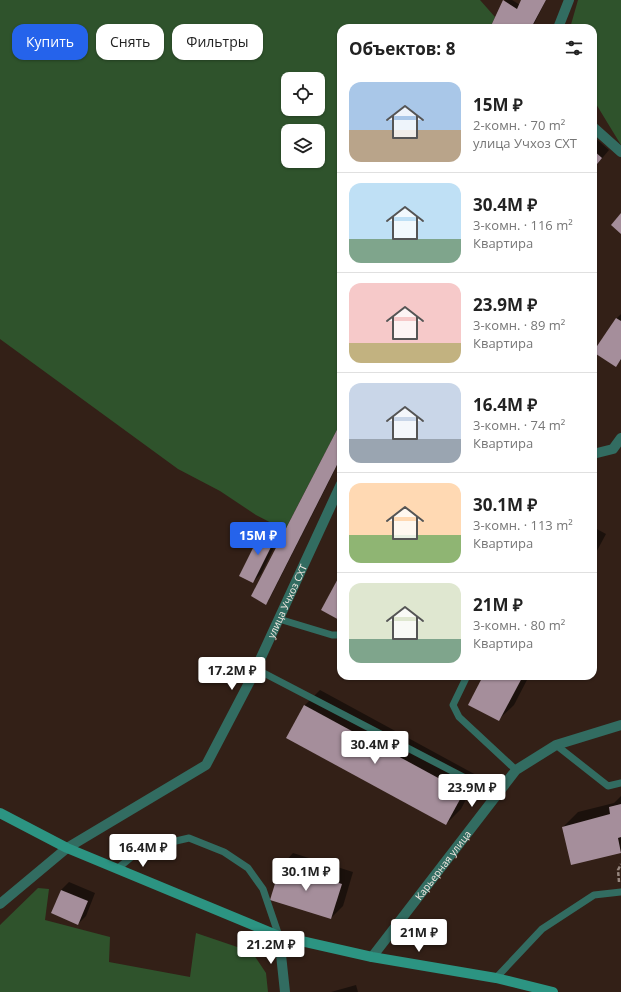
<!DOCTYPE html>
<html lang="ru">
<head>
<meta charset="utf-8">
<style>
  body { margin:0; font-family:"Open Sans",sans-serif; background:#f2f2f2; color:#222; height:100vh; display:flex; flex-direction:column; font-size:15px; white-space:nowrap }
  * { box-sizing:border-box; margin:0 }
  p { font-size:13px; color:#767676 }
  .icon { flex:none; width:22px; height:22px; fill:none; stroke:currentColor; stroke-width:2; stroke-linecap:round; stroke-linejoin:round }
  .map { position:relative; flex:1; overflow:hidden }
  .sheet { position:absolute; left:337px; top:24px; width:260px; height:656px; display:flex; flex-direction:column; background:#fff; border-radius:12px; box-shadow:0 1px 3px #0004 }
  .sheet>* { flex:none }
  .banner { position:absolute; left:12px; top:24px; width:265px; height:36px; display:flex; gap:8px }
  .buttons { position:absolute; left:281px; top:72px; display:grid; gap:8px }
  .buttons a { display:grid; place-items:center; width:44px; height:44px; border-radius:8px; background:#fff; box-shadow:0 1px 3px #0004; font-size:20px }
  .price { position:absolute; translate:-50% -34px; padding:0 9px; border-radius:4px; background:#fff; color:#222; font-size:13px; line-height:26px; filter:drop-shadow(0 1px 2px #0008) }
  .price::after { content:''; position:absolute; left:50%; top:24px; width:12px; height:9px; margin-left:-6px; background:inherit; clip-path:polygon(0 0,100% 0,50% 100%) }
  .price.on { background:#2563eb; color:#fff }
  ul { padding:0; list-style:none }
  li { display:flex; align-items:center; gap:12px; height:100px; padding:0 12px }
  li+li { border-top:1px solid #e0e0e0 }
  li span { display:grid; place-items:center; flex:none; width:112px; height:80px; border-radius:12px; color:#555 }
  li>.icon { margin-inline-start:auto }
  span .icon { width:48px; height:48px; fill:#fffc; stroke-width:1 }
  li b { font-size:17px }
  h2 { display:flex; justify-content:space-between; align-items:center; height:48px; padding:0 12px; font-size:17px }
  .pill { padding:0 14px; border-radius:12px; background:#fff; box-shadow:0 1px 3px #0004; font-size:14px; line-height:36px }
  .pill.on { background:#2563eb; color:#fff }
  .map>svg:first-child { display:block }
  .green { fill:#2f532c; fill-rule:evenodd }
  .shadow { fill:#0007 }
  .building { fill:#a58e9b }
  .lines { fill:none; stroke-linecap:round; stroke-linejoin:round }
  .path { stroke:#96867e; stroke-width:2.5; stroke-dasharray:4 2; stroke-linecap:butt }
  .lane { stroke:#326c61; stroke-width:7 }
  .street { stroke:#326c61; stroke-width:10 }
  .secondary { stroke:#2c9482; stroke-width:10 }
  .labels { text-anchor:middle; stroke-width:4; stroke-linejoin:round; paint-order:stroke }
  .street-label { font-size:10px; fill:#f8ebe5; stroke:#150c08 }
</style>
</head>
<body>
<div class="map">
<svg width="621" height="992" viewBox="0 0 621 992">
  <rect width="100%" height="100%" fill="#332017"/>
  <g class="green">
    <path d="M 0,0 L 480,0 L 495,17 L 490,28 L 341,28 L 341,422 L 285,530 L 256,515 L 220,491 L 178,469 L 0,339 ZM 288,79 L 318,79 L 318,109 L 288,109 ZM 288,131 L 318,131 L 318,161 L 288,161 Z"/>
    <polygon points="578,0 621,0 621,145 593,99 593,28 570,28"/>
    <polygon points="38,888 49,889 45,920 110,937 109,962 190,977 196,933 252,952 266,973 268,992 0,992 0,925"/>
  </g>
  <g class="shadow">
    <polygon points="505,0 512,0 520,5 522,0 546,0 532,28 491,28"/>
    <polygon points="593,136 609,150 593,169"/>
    <polygon points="621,314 621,360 615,366 617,318"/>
    <polygon points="341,424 341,458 269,600 266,604"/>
    <polygon points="270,523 283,529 261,574 253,582 262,531"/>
    <polygon points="593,527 606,534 593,558"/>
    <polygon points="485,676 529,676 514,705 498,720"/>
    <polygon points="320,690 478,776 461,809 446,824 287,737 305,705"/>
    <polygon points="621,796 621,852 572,864 563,827 578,812 614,803"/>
    <polygon points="293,853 353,872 343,906 331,918 282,865"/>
    <polygon points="69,882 95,893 86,916 78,924 52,913 61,890"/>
    <polygon points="356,985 358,992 331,992"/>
  </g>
  <g class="building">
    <polygon points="503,0 517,9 521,0 546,0 531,28 490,28"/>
    <polygon points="593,150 602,158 593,169"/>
    <polygon points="621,213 621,234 611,225"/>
    <polygon points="616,318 621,321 621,359 616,367 593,352"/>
    <polygon points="341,422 341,457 266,605 251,596"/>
    <polygon points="262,530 276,537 253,583 239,576"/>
    <polygon points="341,573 341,621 321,610"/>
    <polygon points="483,676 523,676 499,721 468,705"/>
    <polygon points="304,705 464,792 446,825 286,738"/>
    <polygon points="621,804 621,837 618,838 621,853 571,865 562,827 610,814 609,807"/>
    <polygon points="281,864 342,884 331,919 270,900"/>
    <polygon points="61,890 88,901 78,925 51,913"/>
  </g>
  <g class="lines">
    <polyline class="path" points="619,882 618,870 621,864"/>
    <g class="lane">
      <polyline points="279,619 332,635 341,635"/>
      <polyline points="256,669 496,794"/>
      <polyline points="467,676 453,705 459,717 516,770"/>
      <polyline points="556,745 608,786 621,783"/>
      <polyline points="117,869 141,849 189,838 224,852 248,868 263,889 279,936"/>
      <polyline points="496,978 542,929 594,895 621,892"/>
    </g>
    <g class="street">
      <polyline points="558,28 569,0"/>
      <polyline points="593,127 621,152"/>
      <polyline points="593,454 613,449 621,438"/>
      <path id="s1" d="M 0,904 L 67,848 L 206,765 L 252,677 L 341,484"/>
      <polyline points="279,936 285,992"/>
      <path id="s2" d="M 372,957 L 516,770 L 556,745 L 621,725"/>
    </g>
    <polyline class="secondary" points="0,813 67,848 279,936 372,957 496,978 553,992"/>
  </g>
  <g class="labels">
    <g class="street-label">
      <text dy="4" stroke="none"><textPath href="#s1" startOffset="432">улица Учхоз СХТ</textPath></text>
      <text dy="4" stroke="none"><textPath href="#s2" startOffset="116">Карьерная улица</textPath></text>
    </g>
  </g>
</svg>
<div class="buttons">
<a><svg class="icon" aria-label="locate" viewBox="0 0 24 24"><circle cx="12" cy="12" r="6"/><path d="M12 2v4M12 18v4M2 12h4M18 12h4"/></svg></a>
<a><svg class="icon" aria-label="layers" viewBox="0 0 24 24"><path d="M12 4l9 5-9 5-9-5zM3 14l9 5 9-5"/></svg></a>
</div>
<b class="price on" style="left:258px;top:556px">15M ₽</b>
<b class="price" style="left:232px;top:691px">17.2M ₽</b>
<b class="price" style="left:375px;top:765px">30.4M ₽</b>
<b class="price" style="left:472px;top:808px">23.9M ₽</b>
<b class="price" style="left:143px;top:868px">16.4M ₽</b>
<b class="price" style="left:306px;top:892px">30.1M ₽</b>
<b class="price" style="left:419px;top:953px">21M ₽</b>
<b class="price" style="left:271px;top:965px">21.2M ₽</b>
<div class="banner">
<a class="pill on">Купить</a>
<a class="pill">Снять</a>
<a class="pill">Фильтры</a>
</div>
<section class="sheet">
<h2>Объектов: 8<svg class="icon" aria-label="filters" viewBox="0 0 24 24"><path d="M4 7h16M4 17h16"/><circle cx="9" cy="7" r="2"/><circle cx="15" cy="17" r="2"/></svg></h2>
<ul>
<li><span style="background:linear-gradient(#a9c7e8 60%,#b9a48a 0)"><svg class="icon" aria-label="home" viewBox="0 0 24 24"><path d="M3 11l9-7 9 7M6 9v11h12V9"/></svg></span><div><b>15M ₽</b><p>2-комн. · 70 m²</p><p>улица Учхоз СХТ</p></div></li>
<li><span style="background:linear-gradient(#bfe0f5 70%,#7fa58c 0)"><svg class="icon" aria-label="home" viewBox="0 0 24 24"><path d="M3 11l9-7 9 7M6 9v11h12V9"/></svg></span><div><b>30.4M ₽</b><p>3-комн. · 116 m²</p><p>Квартира</p></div></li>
<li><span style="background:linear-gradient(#f6c9c9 75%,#c2b280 0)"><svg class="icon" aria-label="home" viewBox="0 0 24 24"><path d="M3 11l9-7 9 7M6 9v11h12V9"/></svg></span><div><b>23.9M ₽</b><p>3-комн. · 89 m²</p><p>Квартира</p></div></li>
<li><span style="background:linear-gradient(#c9d6e8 70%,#9aa5b1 0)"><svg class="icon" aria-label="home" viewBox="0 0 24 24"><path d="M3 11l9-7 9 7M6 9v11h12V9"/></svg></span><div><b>16.4M ₽</b><p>3-комн. · 74 m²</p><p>Квартира</p></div></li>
<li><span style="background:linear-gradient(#ffd9b3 65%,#8fb573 0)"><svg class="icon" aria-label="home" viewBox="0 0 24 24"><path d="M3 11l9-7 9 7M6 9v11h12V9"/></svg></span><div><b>30.1M ₽</b><p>3-комн. · 113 m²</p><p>Квартира</p></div></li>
<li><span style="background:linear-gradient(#dfe7d0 70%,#7fa58c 0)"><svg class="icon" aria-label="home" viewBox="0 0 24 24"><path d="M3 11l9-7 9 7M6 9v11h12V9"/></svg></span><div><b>21M ₽</b><p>3-комн. · 80 m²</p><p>Квартира</p></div></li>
</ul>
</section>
</div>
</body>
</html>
